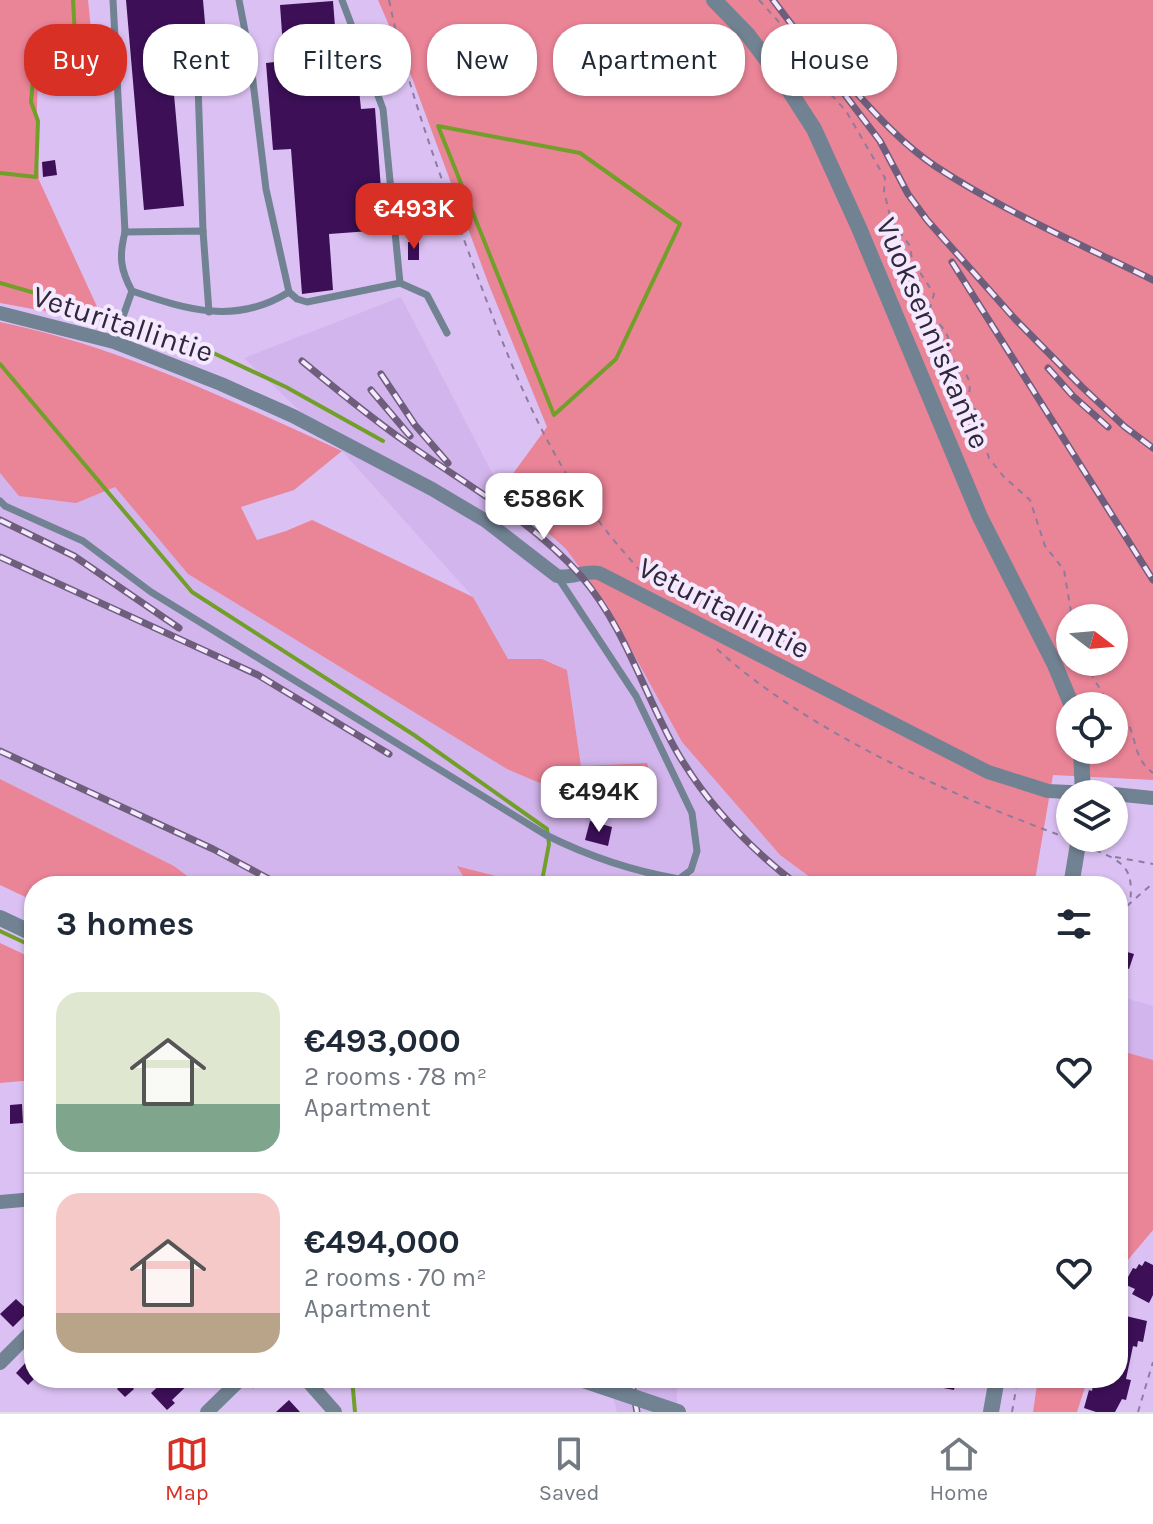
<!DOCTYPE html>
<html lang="en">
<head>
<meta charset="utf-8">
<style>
  body { margin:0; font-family:Karla,sans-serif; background:#f6f6f7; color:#1f2937; height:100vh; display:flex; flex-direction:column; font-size:30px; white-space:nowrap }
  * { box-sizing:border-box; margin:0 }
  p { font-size:26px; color:#747a83 }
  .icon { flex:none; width:44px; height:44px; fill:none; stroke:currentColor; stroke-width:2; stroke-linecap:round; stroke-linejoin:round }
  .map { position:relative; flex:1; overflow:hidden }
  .panel { position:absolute; left:24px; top:876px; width:1104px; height:512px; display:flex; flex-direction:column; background:#fff; border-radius:32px; box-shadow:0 2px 6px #0004 }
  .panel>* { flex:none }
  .top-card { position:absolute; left:24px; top:24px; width:1106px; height:72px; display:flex; gap:16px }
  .needle { width:52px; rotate:106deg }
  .controls { position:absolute; left:1056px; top:604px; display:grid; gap:16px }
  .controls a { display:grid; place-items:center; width:72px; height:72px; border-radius:50%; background:#fff; box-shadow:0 2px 6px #0004; font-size:40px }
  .price { position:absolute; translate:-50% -68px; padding:0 18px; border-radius:16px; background:#fff; color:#222; font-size:26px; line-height:52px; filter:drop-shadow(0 2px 4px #0008) }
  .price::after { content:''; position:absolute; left:50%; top:48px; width:24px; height:18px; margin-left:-12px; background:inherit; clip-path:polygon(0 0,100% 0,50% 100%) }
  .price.current { background:#d93025; color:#fff }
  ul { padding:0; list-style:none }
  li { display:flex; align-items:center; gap:24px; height:200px; padding:0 32px }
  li+li { border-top:2px solid #e0e1e3 }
  li span { display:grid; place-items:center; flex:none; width:224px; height:160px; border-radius:24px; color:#555 }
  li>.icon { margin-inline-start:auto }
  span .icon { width:96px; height:96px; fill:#fffc; stroke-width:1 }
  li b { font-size:34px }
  h2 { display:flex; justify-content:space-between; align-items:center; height:96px; padding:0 32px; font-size:34px }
  .tag { padding:0 28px; border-radius:32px; background:#fff; box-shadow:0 2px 6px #0004; font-size:28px; line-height:72px }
  .tag.current { background:#d93025; color:#fff }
  .tab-bar { display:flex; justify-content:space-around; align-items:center; height:112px; border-top:2px solid #e0e1e3; background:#fff; font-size:22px; color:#747a83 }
  .tab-bar a { display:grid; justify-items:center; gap:4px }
  .tab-bar .current { color:#d93025 }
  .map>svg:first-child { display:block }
  .built { fill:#d3b5ed }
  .green { fill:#ea8497; fill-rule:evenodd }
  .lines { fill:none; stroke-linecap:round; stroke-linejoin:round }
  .stream { stroke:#719f29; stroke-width:4 }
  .building { fill:#3c0f57 }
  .path { stroke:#8e7b9f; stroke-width:2; stroke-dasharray:6 6; stroke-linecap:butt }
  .service { stroke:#718293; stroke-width:7 }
  .minor { stroke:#718293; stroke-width:14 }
  .tertiary { stroke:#718293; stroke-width:16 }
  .rail-casing { stroke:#6e5e7c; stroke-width:7 }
  .rail { stroke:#f4e9fe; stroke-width:4; stroke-dasharray:12; stroke-linecap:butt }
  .tertiary-bridge { stroke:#718293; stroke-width:16 }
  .labels { text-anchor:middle; stroke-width:8; stroke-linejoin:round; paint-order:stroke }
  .street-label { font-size:30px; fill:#31273a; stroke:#f4e9fe }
</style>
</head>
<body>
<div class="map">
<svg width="1153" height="1412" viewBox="0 0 1153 1412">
  <rect width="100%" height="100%" fill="#dbc1f3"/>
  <g class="built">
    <polygon points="401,297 501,490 566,549 605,602 682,742 780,855 822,886 536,886 458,866 469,886 203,886 174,866 0,779 0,473 19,496 115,487 188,574 507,769 655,799 646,763 581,766 567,670 542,659 508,659 473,597 342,451 244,358"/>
    <polygon points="1118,996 1153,1006 1153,1060 1118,1050"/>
    <polygon points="608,1378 677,1378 677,1412 617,1412"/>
  </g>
  <g class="green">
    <polygon points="0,0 88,0 93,49 39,58 36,129 39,180 104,322 0,303"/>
    <path d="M 378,0 L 1153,0 L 1153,780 L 1053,775 L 1034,886 L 822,886 L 780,855 L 682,742 L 605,602 L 566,549 L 501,490 L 547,427 L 489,285 L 412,78 ZM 1070,618 L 1114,618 L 1114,662 L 1070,662 ZM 1070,706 L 1114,706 L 1114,750 L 1070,750 Z"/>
    <path d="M 0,322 C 121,347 229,400 342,451 L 294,490 L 241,507 L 257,540 L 286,531 L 312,520 L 473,597 L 508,659 L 542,659 L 567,670 L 581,766 L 647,763 L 656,799 L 561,792 L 507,769 L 188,574 L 115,487 L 76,503 L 19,496 L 0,473 Z"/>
    <polygon points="0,779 174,866 201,886 34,886 34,901 0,885"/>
    <polygon points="457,866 536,886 469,886"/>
    <polygon points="0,943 34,959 34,1080 0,1083"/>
    <polygon points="1118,1050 1153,1060 1153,1230 1122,1267 1118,1279"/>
    <polygon points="1038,1378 1088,1378 1077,1412 1033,1412"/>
  </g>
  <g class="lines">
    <g class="stream">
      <polygon points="438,126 580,153 680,224 616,359 554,415"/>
      <polyline points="0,173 36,177 38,121 31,102 37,33 75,36 73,0"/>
      <polyline points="0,283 104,313 149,332 209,351 286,387 383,441"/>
      <polyline points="0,364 192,592 414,735 547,829 549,844 541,886"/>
      <polyline points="0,931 34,947"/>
      <polyline points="352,1378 355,1412"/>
    </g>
  </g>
  <g class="building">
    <polygon points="126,0 203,0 207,46 170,50 184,206 144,210"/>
    <polygon points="333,1 340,91 359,89 361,109 375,108 384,230 329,234 333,290 302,294 291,149 273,150 266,63 284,61 280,5"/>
    <polygon points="81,63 83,82 48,85 47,66"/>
    <polygon points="55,160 57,175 43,177 42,162"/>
    <rect x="408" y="242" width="11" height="18"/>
    <polygon points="590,821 612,827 608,846 585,840"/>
    <polygon points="1124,951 1134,954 1129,969 1119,966"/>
    <polygon points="22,1104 23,1123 10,1124 10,1105"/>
    <polygon points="1145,1261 1153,1265 1153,1295 1149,1303 1132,1294 1135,1289 1124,1284 1133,1268 1136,1269 1139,1264 1142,1266"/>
    <polygon points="16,1299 29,1311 13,1327 0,1314"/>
    <polygon points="1126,1316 1147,1321 1143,1342 1138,1341 1137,1347 1133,1346 1126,1379 1131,1380 1126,1400 1122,1399 1115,1412 1096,1412 1084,1408 1089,1390 1092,1391 1093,1385 1097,1385 1098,1380 1108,1382 1109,1378 1118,1378 1118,1322 1124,1323"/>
    <polygon points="29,1359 34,1364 34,1379 28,1385 16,1373"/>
    <polygon points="176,1378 195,1378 172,1400 175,1403 167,1410 151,1393 165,1380 169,1384"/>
    <polygon points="917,1378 956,1378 954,1390 917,1383"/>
    <polygon points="126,1380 134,1389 125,1397 117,1389"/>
    <polygon points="289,1400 300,1412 276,1412"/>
  </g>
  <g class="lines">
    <g class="path">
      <path d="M 389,0 C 406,82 434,159 463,237 C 493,318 522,401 567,475 C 591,515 622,551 653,585"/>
      <path d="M 759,0 L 789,33 L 807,58 L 814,76 L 846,111 L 885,178 L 884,191 L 891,220 L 910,246 L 912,260 L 934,294 L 929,312 C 943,329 951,332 950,357 C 963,370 974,377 968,398 L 983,422 L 982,437 L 989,458 L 1003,476 L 1030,500 L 1045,546 L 1064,570 L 1072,618"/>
      <path d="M 717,649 C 805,730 950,795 1062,836"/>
      <polyline points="1084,662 1110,706"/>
      <path d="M 1114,709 C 1141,725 1127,754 1153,773"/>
      <path d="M 1095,850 C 1125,862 1134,870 1130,903"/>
      <polyline points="1115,857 1153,864"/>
      <polyline points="1118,914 1153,883"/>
      <polyline points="557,1378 564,1382"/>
      <polyline points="252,1388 263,1378"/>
      <polyline points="1012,1412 1018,1378"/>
      <polyline points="1138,1412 1153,1362"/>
    </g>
    <g class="service">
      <path d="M 113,0 L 125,232 C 119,256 120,269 132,291 L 114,342"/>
      <polyline points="239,0 250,57 266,189 289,292 297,299 307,302 400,283 383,109 342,0"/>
      <polyline points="203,231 198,85 203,73 250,57"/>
      <polyline points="125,232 203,231 209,312"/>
      <polyline points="400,283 427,295 447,333"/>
      <path d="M 132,291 C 188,310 236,325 289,292"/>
      <path d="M 0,501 L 5,506 L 83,541 L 151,592 L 546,835 C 588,856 632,871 679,879 L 691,870 L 697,851 L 692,813 L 636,696 L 557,576"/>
    </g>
    <g class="minor">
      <path d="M 0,313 L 114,342 L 221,384 L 293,416 L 432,489 L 486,521 L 557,576 C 571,579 584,570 599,573 L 988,772 L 1048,791 L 1110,794"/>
      <polyline points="1114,794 1153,798"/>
      <polyline points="0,1202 34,1199"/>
      <polyline points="0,1363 34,1329"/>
      <polyline points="305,1378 335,1412"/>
      <polyline points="207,1412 242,1378"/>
    </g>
    <g class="tertiary">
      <polyline points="714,0 748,35 785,84 814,129 859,228 980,517 1055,665 1072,706"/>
      <polyline points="1081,750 1083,794"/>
      <polyline points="1071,886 1079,838"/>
      <polyline points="0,918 34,934"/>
      <polyline points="991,1412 997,1378"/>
    </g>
    <g class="rail-casing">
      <g id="rail">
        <polyline points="773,0 880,141 908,194 927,220 1015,319 1082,387 1125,427 1153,448"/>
        <path d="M 854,90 C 878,117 904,145 935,166 C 1003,211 1080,244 1153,280"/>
        <polyline points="952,262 1153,580"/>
        <path d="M 302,361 C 336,389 371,418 407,443 C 466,485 533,521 581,576 C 625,627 644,694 677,752 C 708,805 750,849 799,886"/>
        <polyline points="1048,368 1073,396 1108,427"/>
        <polyline points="381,374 415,425 448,463"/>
        <polyline points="371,390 410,436"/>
        <polyline points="0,520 74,556 179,628"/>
        <polyline points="0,557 258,675 389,754"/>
        <polyline points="0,751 213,849 282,886"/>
        <polyline points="631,1378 637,1412"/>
      </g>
    </g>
    <use href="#rail" class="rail"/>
    <polyline class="tertiary-bridge" points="577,1378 678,1412"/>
  </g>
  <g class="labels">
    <g class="street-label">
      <text transform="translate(123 324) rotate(18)" y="10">Veturitallintie</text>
      <text transform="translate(933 333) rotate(67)" y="10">Vuoksenniskantie</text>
      <text transform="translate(724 608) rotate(27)" y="10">Veturitallintie</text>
    </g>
  </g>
</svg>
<div class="controls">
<a><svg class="needle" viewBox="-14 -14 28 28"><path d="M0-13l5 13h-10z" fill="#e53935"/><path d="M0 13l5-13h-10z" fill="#747a83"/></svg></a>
<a><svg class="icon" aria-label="locate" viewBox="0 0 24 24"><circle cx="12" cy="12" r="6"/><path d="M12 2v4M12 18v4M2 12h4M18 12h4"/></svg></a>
<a><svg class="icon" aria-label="layers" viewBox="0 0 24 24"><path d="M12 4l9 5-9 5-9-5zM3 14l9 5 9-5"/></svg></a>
</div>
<b class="price current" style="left:414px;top:251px">€493K</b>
<b class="price" style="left:544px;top:541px">€586K</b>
<b class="price" style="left:599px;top:834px">€494K</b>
<div class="top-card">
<a class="tag current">Buy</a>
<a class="tag">Rent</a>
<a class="tag">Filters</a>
<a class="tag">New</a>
<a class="tag">Apartment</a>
<a class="tag">House</a>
</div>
<section class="panel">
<h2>3 homes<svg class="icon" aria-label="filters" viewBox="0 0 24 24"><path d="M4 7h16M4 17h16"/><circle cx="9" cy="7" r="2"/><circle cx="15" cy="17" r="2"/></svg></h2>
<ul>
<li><span style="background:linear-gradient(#dfe7d0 70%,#7fa58c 0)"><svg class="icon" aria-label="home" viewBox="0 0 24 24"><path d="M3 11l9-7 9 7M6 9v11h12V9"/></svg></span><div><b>€493,000</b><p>2 rooms · 78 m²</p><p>Apartment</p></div><svg class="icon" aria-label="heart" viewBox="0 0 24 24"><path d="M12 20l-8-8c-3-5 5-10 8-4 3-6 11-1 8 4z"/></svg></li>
<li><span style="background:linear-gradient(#f6c9c9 75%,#b9a48a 0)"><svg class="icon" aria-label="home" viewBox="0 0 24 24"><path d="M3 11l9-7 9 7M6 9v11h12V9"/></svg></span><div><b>€494,000</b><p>2 rooms · 70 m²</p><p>Apartment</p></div><svg class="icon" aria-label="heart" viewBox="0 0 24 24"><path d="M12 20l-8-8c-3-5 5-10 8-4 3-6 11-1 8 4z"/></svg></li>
</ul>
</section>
</div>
<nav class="tab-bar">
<a class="current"><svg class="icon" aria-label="map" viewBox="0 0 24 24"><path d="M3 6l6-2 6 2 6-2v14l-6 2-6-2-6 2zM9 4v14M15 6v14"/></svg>Map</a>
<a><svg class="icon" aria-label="saved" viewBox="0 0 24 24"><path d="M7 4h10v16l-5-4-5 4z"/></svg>Saved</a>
<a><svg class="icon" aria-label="home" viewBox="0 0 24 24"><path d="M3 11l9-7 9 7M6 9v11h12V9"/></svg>Home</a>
</nav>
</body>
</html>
